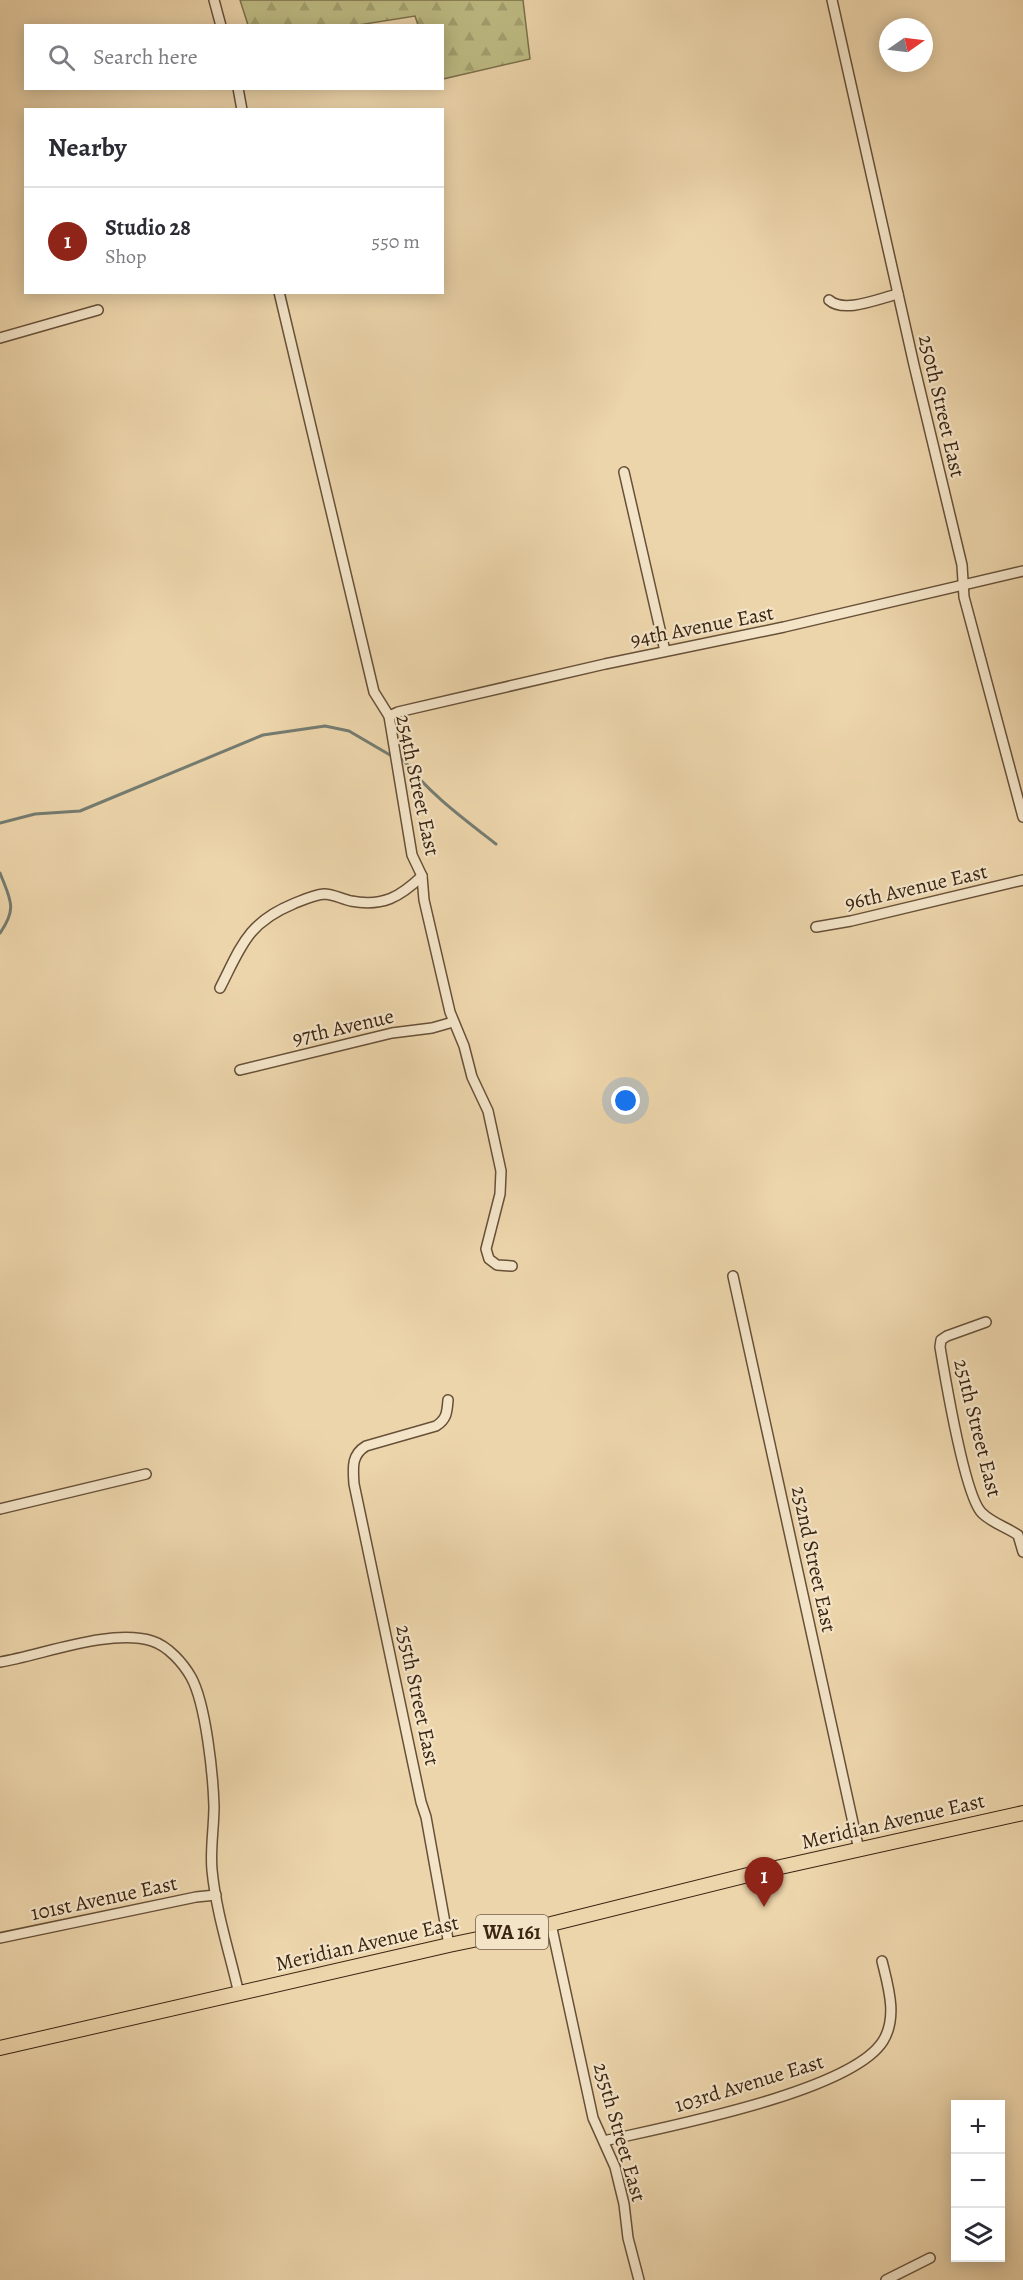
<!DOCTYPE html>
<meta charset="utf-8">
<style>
body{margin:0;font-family:Alegreya,serif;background:#f2f2f3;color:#2b2b33}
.controls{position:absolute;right:18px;bottom:18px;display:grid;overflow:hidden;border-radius:0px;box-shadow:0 3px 15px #0003}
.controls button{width:54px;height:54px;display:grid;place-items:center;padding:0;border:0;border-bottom:2px solid #e1e1e2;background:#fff;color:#2b2b33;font:30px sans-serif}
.compass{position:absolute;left:879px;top:18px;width:54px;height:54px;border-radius:50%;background:#fff;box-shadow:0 3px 15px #0003;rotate:76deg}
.you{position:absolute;left:626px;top:1101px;width:21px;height:21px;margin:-15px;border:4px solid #fff;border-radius:50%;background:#1a73e8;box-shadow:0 0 0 9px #1a73e833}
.badge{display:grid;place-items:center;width:39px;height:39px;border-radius:50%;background:#8f2418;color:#fff;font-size:20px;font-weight:700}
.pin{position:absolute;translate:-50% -50px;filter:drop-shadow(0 2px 3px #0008)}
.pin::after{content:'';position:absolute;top:32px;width:21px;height:18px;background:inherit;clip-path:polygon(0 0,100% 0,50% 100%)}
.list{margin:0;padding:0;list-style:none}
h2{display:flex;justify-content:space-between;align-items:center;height:78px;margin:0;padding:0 24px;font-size:26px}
h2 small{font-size:20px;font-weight:400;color:#7c7c81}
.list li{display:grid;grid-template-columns:39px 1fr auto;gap:18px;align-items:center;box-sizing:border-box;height:108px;padding:0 24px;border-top:2px solid #e1e1e2}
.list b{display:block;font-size:22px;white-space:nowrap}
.list p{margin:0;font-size:20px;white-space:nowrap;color:#7c7c81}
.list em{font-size:20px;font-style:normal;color:#7c7c81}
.icon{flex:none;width:33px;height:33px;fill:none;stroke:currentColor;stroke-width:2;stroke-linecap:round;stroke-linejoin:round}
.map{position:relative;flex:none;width:1023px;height:2280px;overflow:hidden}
.search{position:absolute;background:#fff;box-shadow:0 3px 15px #0003;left:24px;top:24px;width:420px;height:66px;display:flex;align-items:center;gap:15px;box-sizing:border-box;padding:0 21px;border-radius:0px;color:#7c7c81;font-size:22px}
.panel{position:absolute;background:#fff;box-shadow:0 3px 15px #0003;left:24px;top:108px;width:420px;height:186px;border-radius:0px}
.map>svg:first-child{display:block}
.forest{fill:url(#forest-firs);stroke:#7c704b;stroke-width:1.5}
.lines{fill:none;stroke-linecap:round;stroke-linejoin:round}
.stream{stroke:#747c71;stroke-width:3}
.street-casing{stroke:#675038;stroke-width:12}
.primary-casing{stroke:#3a2412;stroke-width:16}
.street{stroke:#f3e4c8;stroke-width:9}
.primary{stroke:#edd5ab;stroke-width:14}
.labels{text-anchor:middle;stroke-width:4.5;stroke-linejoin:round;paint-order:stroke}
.shield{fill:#f3e4c8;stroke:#725e49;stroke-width:1.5}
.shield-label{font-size:20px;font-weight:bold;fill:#3a2412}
.street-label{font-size:21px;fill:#3a2412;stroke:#f3e4c8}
</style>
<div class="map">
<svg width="1023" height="2280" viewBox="0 0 1023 2280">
<defs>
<pattern id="forest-firs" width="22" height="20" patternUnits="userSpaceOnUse" patternTransform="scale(1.5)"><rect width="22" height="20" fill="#bebc84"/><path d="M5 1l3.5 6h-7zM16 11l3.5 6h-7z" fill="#a4a171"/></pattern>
</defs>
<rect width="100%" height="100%" fill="#edd5ab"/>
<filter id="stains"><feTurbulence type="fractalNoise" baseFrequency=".00333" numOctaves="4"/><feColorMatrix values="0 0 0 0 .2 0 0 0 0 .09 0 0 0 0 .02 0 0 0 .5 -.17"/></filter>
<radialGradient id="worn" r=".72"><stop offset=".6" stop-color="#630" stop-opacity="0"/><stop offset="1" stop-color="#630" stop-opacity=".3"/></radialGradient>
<path class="forest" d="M240 0H523L530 59 443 79 442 26 418 25 415 16 352 26 248 25Z"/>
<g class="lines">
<g class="stream">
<path d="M403 759C427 792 464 819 496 844"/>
<path d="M0 823 35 814 80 811 263 735 325 726 349 731 390 755"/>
<path d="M0 873C10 899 18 908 0 933"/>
</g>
<g class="street-casing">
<g id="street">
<path d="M214 0 221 26"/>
<path d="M832 0 914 365 962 565 964 597 1023 817"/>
<path d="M238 88 242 110"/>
<path d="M279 292 374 692 389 716 412 855 422 876 424 900 450 1012 464 1046 472 1077 488 1111 501 1171 500 1194 486 1249 489 1259 497 1265 512 1266"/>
<path d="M829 300C844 314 880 298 898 294"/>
<path d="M0 338 98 310"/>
<path d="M624 472 665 651"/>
<path d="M389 716 398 712 605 664 784 627 1023 571"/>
<path d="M816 927 851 921 1023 880"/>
<path d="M220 988C241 947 247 923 293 904 303 900 313 895 324 894 333 894 342 899 351 901 383 907 400 897 422 876"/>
<path d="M240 1070 392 1033 432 1028 453 1022"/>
<path d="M733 1276 859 1850"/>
<path d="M986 1322 947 1336 941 1340 940 1347C945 1377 965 1497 982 1513 992 1523 1006 1527 1018 1535L1023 1552"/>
<path d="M448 1400C447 1412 447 1419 436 1426L366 1446C351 1455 353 1468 354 1484L421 1802 426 1817 449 1945"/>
<path d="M0 1509 146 1474"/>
<path d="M0 1662C42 1655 111 1628 152 1641 168 1646 183 1663 191 1677 206 1704 213 1775 214 1806 214 1828 210 1849 212 1870 216 1912 230 1954 239 1994"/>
<path d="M551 1924 593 2118 615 2167 624 2204 628 2238 639 2280"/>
<path d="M0 1938 196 1897 216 1895"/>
<path d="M604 2141C665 2127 851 2092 883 2041 898 2017 888 1986 882 1961"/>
<path d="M886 2280 930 2258"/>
</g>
</g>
<g class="primary-casing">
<path id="primary" d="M0 2048 449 1945 551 1924 776 1868 1023 1813"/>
</g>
<use href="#street" class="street"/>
<use href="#primary" class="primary"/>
</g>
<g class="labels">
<rect class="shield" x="476" y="1915" width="72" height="34" rx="4.5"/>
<g class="shield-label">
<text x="512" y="1939">WA 161</text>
</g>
<g class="street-label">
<text transform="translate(942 406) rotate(77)" y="7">250th Street East</text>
<text transform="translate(702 626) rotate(-11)" y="7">94th Avenue East</text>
<text transform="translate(418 785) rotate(78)" y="7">254th Street East</text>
<text transform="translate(916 887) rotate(-13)" y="7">96th Avenue East</text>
<text transform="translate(343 1027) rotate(-13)" y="7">97th Avenue</text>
<text transform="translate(978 1428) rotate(76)" y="7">251th Street East</text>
<text transform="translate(814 1559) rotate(78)" y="7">252nd Street East</text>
<text transform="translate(418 1695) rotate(78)" y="7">255th Street East</text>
<text transform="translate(893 1821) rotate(-13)" y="7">Meridian Avenue East</text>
<text transform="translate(104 1898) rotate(-12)" y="7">101st Avenue East</text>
<text transform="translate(367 1943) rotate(-13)" y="7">Meridian Avenue East</text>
<text transform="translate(749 2083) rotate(-17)" y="7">103rd Avenue East</text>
<text transform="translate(620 2132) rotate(74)" y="7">255th Street East</text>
</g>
</g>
<rect width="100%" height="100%" filter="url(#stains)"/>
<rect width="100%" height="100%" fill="url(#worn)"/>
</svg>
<div class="controls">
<button>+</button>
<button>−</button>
<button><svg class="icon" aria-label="layers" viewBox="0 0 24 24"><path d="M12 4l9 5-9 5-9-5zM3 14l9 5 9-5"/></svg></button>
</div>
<svg class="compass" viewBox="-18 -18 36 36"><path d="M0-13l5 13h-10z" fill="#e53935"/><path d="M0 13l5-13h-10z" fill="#7c7c81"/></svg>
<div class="you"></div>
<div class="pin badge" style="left:764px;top:1907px">1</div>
<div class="search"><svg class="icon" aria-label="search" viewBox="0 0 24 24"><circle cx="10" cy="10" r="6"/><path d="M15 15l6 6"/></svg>Search here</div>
<section class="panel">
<h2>Nearby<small></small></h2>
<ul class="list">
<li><span class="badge">1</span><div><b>Studio 28</b><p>Shop</p></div><em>550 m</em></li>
</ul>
</section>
</div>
